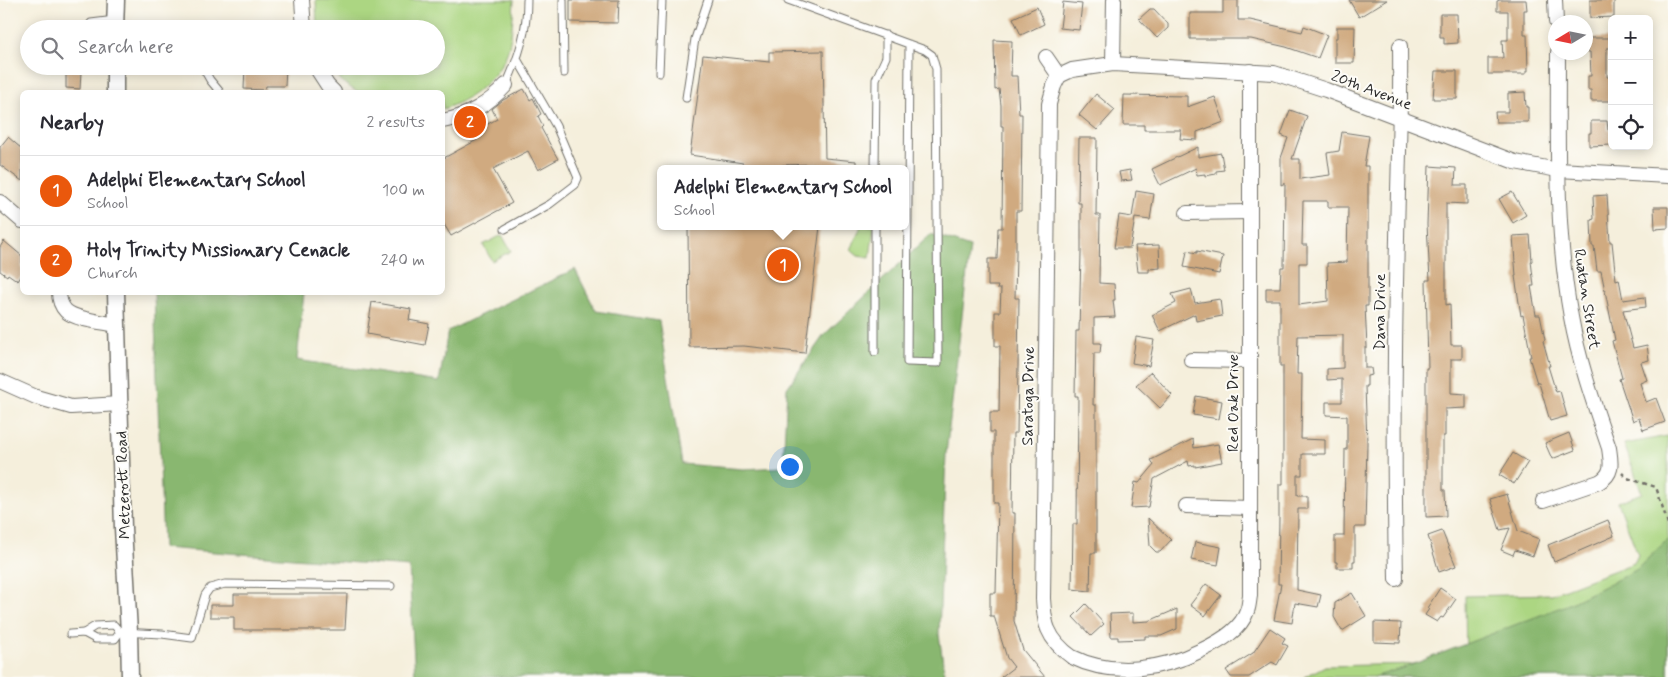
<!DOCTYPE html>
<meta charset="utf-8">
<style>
body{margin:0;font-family:Mynerve,sans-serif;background:#f2f2f3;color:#2b2b33}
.controls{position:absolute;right:15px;top:15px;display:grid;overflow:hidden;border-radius:8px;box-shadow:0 2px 12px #0003}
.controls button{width:45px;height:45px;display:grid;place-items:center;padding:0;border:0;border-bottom:1px solid #e1e1e2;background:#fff;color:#2b2b33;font:25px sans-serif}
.compass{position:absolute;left:1548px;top:15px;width:45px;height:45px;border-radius:50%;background:#fff;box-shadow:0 2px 12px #0003;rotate:260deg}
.you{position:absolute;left:789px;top:466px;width:18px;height:18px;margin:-12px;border:4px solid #fff;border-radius:50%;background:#1a73e8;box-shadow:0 0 0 8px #1a73e833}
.badge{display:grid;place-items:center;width:32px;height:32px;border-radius:50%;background:#ea580c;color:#fff;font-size:16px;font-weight:700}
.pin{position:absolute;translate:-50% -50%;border:2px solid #fff;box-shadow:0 1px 5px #0006}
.popup{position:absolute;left:657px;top:165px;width:252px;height:65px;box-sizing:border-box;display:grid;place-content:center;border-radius:8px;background:#fff;filter:drop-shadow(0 1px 4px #0005);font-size:16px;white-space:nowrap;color:#7c7c81}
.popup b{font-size:19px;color:#2b2b33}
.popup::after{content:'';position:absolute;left:50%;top:100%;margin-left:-10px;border:10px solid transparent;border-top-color:#fff}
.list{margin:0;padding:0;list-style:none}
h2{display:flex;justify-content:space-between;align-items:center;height:65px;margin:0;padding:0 20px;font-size:21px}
h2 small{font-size:16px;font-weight:400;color:#7c7c81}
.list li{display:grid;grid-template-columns:32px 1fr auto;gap:15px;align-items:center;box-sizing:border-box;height:70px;padding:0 20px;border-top:1px solid #e1e1e2}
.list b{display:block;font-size:19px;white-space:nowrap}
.list p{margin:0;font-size:16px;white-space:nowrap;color:#7c7c81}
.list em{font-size:16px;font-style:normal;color:#7c7c81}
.icon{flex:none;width:28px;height:28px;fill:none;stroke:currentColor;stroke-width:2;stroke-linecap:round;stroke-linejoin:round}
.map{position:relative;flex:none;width:1668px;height:677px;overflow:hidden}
.search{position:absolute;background:#fff;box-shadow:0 2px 12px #0003;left:20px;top:20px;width:425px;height:55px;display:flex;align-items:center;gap:12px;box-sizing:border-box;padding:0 18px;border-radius:28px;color:#7c7c81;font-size:19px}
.panel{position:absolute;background:#fff;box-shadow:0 2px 12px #0003;left:20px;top:90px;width:425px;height:205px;border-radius:8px}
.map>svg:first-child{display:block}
.green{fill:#acd682;stroke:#6c8056}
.forest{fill:#89b770;stroke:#5a714e}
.building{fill:#d0aa80;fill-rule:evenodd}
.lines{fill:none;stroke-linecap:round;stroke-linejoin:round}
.service-casing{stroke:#727069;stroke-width:9}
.minor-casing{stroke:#727069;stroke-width:16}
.tertiary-casing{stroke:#727069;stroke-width:19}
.path{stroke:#727069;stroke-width:2.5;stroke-dasharray:4 4;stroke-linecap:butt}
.service{stroke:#fff;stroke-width:7}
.minor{stroke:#fff;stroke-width:14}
.tertiary{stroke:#fff;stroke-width:16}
.labels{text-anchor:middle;stroke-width:4;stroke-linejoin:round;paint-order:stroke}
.street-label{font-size:16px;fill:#2b2b2b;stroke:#fdfcf7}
</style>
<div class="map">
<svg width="1668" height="677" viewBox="0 0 1668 677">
<rect width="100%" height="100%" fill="#fdfcf7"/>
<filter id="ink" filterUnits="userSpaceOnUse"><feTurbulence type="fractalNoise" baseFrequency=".02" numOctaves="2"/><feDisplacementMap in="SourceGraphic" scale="10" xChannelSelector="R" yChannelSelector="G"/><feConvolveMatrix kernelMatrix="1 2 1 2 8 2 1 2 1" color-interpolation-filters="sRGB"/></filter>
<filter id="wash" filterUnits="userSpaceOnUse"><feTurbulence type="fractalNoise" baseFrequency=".0096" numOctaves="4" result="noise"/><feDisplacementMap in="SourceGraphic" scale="20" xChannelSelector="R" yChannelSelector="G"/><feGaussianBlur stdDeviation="1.12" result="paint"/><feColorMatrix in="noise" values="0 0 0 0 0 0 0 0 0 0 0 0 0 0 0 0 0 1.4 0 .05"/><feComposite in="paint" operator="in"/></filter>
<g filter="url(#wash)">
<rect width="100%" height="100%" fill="#f5efdc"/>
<g class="green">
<path d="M316 0H514C513 16 512 44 505 58 493 83 468 101 443 109L442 92H357L341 81 331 66H436V29H317Z"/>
<path d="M861 226H874L870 258 858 256 851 250Z"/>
<path d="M502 235 511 251 492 261 483 245Z"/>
<path d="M1668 436V677H1304L1325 666 1466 663 1465 596 1552 594 1634 563 1638 555 1618 502 1642 493 1624 444Z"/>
</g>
<g class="forest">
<path d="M931 234 970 247 946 454 939 634 945 677H415L409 567 163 548 154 293H304L297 360 439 382 448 331 575 269 596 311 659 321 682 464 743 469 783 467 787 388 824 335Z"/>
<path d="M1668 539V677H1374L1406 667 1569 604 1636 570Z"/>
</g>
<g id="blocks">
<g class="building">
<path d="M570 0H619L618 23 570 22Z"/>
<path d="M1223 0H1238V20H1250L1302 32 1304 26 1327 35 1318 58 1286 47 1251 39H1190V13H1223Z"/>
<path d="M1349 0H1387L1359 17Z"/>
<path d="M1500 0H1526L1527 10H1524V35H1527L1528 71H1526V74H1488V58H1503L1502 40H1508V11H1497V1Z"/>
<path d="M1590 0H1614V17L1590 18Z"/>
<path d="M1063 2 1082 4 1079 30 1060 28Z"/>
<path d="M1037 7 1044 24 1021 35 1013 18Z"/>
<path d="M1150 9H1154L1168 24V28L1157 38 1139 19Z"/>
<path d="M1440 14H1457L1458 43 1444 44V37H1440Z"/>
<path d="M1337 27H1355L1354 63H1335V38H1337Z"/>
<path d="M1588 38H1612V48H1607V77H1612V101H1591V90H1588V76H1591L1590 52H1588Z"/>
<path d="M994 40 1012 41 1011 76H1017L1019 114H1022L1021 211H1016V254L1015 298H1019L1017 433H1013L1012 513H1015L1014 621 1023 650 1045 677H1001L1014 667 1007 658 994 616H990V593H996L998 503H994V432H990V412H999L1000 346H995V312H1000L1001 289H997L998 286H988V259H997L998 228H1002L1003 126H1001V105L999 89 995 90Z"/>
<path d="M823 51 825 158 856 161V169H817L818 164 782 165 781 169H742L743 163 690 155 703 55 769 62V52Z"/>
<path d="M245 66 286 67 285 86H266L265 90 244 89Z"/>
<path d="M66 70 81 71 80 89 66 88Z"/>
<path d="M1435 71H1457V99H1433Z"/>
<path d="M524 89 530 100 533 98 541 114 538 116 543 126 541 128 558 159 538 170 528 151 493 169 512 203 451 236 442 221V159L477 140 473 132 497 119 492 109 503 100Z"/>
<path d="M1525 92 1526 107H1528V122H1496L1495 112H1508V93Z"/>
<path d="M1096 94 1115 110 1097 130 1079 115Z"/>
<path d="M1124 95 1187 96V107L1215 97 1224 122 1197 132V140L1180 139 1181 130H1144V125H1123Z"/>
<path d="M1290 110 1307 116 1292 159H1300V179L1330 175 1327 153 1339 151 1342 132 1369 136 1364 166H1368V306H1365L1367 347H1365V368H1371L1372 375 1367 376V386H1365L1367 443 1365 527H1355V561H1353V568H1337V562H1335V536H1344L1345 449H1347V416L1326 415V402H1342V379L1327 380V369L1343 368V335L1298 336 1297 374H1302L1301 439 1325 440V454H1302V475H1297V496H1307V509H1298L1297 590 1321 595 1318 607 1295 603 1292 623 1274 620 1281 584H1278L1279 517V484H1283V366H1280V300H1266V288H1280L1281 267H1284L1285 183 1281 185V158L1288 138 1281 135ZM1303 201H1328V207H1348L1347 262 1327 263 1328 301 1299 305V263H1307V245H1302Z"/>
<path d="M1591 121H1607L1608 130H1612V145L1589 146V133H1591Z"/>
<path d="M8 137 22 149V181L0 165V147Z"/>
<path d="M1079 138H1097L1096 215H1100L1099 283 1114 284 1115 300H1113L1115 317 1094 318V343H1101L1100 353H1094L1093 405H1096V553H1091L1090 591 1072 589 1073 524H1077L1078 396H1075L1076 331H1079L1081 253V203H1078Z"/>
<path d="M1198 147V157L1221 153 1224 170 1216 171V174L1205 176V174L1197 175 1196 168 1160 185 1152 169Z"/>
<path d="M1429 166 1456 168 1455 185H1467V204L1446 203V305L1450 304 1451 345H1462V359H1451V393L1466 394V408L1445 409V436H1443V490H1445L1446 516 1426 517V368H1428L1426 280H1430L1427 224Z"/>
<path d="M1130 170 1132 180 1121 181 1119 172Z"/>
<path d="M1136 191 1154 194 1150 220 1135 218 1130 248H1114L1119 215 1132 217Z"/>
<path d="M1512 192 1526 215 1513 223 1499 199Z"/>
<path d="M1607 195 1610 242H1612L1616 280 1619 279 1623 300 1645 297 1646 307 1623 310 1633 348 1647 345 1649 360 1641 362 1647 380 1640 383 1646 402 1656 398 1665 422 1643 430 1639 418 1633 421 1619 379 1622 378 1612 341 1615 340 1601 271H1597L1594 246H1592L1591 220 1594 219 1593 196Z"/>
<path d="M1654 207H1668V228L1655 229Z"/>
<path d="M688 226H820L805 353 744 346 689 347Z"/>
<path d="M1530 235 1532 261H1531L1534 286H1531L1536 315H1540L1545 340 1543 341 1550 366H1548L1556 392 1560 391 1567 416 1550 421 1539 383H1537L1529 357H1531L1523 315 1521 316 1515 276H1516L1513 236Z"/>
<path d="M4 241 22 256V275L18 281 8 274 7 276 0 271V247Z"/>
<path d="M1159 245 1160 268 1149 269V272H1138L1135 246Z"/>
<path d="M1187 251 1197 253V251L1223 256 1219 274 1184 267Z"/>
<path d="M1191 289 1195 303 1220 299 1222 316 1196 321 1195 314 1160 331 1152 315 1176 303 1172 294Z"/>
<path d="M372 302 411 309 409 320 429 324 425 345 367 334Z"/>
<path d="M1136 337 1154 340 1149 366 1132 363Z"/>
<path d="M1151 372 1172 395 1160 408 1136 385Z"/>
<path d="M1196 396 1222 401 1219 419 1193 415Z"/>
<path d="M1569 433 1575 450 1552 459 1545 443Z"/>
<path d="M1193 439 1194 448 1218 444 1222 462 1195 467V465L1189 466 1188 461 1154 479 1149 507 1131 508 1135 482 1139 483 1154 465 1151 460Z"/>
<path d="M1513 453 1528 462 1514 484 1499 475Z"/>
<path d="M1507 494 1518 531 1539 539 1533 556 1515 550 1513 555 1501 550 1510 528 1500 530 1490 499Z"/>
<path d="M1148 518 1171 540 1160 552H1156L1150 546Z"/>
<path d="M1608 520 1614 536 1554 562 1548 545Z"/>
<path d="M1442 531 1456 566 1439 572 1428 536Z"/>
<path d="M1195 542 1221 547 1218 565 1191 560Z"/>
<path d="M1206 584 1221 595 1205 616 1190 605Z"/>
<path d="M1440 588 1456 599 1443 618 1441 617 1437 622 1425 615 1429 609 1427 608Z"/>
<path d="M1352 593 1366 616 1342 631 1334 617 1335 603Z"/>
<path d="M234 594H347L345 630H234V617H210V605H234Z"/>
<path d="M1086 604 1104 624 1091 636 1073 617Z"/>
<path d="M1177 609V629L1161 636H1145V639L1118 640V637H1111L1110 614 1133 613V622L1149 621Z"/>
<path d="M1374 622 1401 623 1400 643 1374 642Z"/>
<path d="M1270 628 1285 638 1282 643 1288 646 1277 665 1272 662 1249 677H1231L1226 670 1253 653Z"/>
</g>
</g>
</g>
<g filter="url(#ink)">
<use href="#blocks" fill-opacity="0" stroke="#727069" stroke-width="1"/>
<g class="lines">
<g class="service-casing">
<g id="service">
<path d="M563 0 564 73"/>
<path d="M788 0 925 50 932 55 936 69 938 363 907 362 909 44"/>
<path d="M87 29 91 23 115 20"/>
<path d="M202 66 210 80 220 92"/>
<path d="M659 73 662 0"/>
<path d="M506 85C519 57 527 31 527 0"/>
<path d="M686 98 695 39 708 0"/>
<path d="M875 169 876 79 886 57V35"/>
<path d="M505 229 550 204 575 185 578 178 556 126 517 59"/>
<path d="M875 352V226"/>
<path d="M120 632 162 634 192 638 205 595 210 588 225 584 391 586"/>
<path d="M84 633 95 626 114 625 120 632"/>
<path d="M70 634 84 633 95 639H115L120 632"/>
</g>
</g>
<g class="minor-casing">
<g id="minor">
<path d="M302 0 304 29"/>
<path d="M1555 0 1556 22"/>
<path d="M1046 57 1059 76 1054 86 1049 104 1043 599C1044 609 1044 620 1048 629 1053 641 1062 650 1072 657 1112 677 1162 670 1202 650 1219 642 1241 630 1247 611 1249 607 1249 601 1250 596V71"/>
<path d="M1113 64 1114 0"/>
<path d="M315 66 328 86 334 92"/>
<path d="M1059 76 1072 70 1113 64 1274 73 1326 90 1515 162 1558 170 1668 176"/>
<path d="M442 121C467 117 490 103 506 85"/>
<path d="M0 202 22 221"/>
<path d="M1187 213 1250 212"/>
<path d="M59 292C59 299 61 306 66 311 76 320 103 322 117 325"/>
<path d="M1191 360 1250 361"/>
<path d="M0 381 36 397 71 407 119 404"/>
<path d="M1543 501 1599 482C1614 474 1611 462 1609 448 1594 404 1579 362 1571 317 1555 230 1558 141 1558 52"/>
<path d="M1186 506 1250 508"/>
<path d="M1396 579C1394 465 1394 352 1397 239 1398 174 1401 110 1400 46"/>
</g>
</g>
<g class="tertiary-casing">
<g id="tertiary">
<path d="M115 29 116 0"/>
<path d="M115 66V92"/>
<path d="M116 292 123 528 129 632 130 677"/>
</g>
</g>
<path class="path" d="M1622 473 1627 478 1656 487 1668 524"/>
<use href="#service" class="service"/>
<use href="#minor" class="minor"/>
<use href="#tertiary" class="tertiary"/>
</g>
</g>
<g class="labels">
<g class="street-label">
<text transform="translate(1372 89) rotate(21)" y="6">20th Avenue</text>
<text transform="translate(1588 299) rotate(81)" y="6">Ruatan Street</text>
<text transform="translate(1379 312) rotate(-90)" y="6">Dana Drive</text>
<text transform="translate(1027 396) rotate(-89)" y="6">Saratoga Drive</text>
<text transform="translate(1232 403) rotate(-90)" y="6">Red Oak Drive</text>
<text transform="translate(122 485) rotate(-92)" y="6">Metzerott Road</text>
</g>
</g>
</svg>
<div class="controls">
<button>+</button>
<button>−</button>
<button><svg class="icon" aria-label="locate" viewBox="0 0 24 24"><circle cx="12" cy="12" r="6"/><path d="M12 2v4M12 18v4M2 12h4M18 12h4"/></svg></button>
</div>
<svg class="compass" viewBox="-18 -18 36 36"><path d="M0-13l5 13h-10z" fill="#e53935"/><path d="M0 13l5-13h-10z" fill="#7c7c81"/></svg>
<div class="you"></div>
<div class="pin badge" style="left:783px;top:265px">1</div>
<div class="popup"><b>Adelphi Elementary School</b>School</div>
<div class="pin badge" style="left:470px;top:122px">2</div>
<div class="search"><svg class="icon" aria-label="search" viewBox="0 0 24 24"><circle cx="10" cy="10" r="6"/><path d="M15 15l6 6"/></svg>Search here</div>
<section class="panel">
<h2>Nearby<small>2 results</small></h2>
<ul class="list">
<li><span class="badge">1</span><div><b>Adelphi Elementary School</b><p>School</p></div><em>100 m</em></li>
<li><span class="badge">2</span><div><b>Holy Trinity Missionary Cenacle</b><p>Church</p></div><em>240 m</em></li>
</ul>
</section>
</div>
